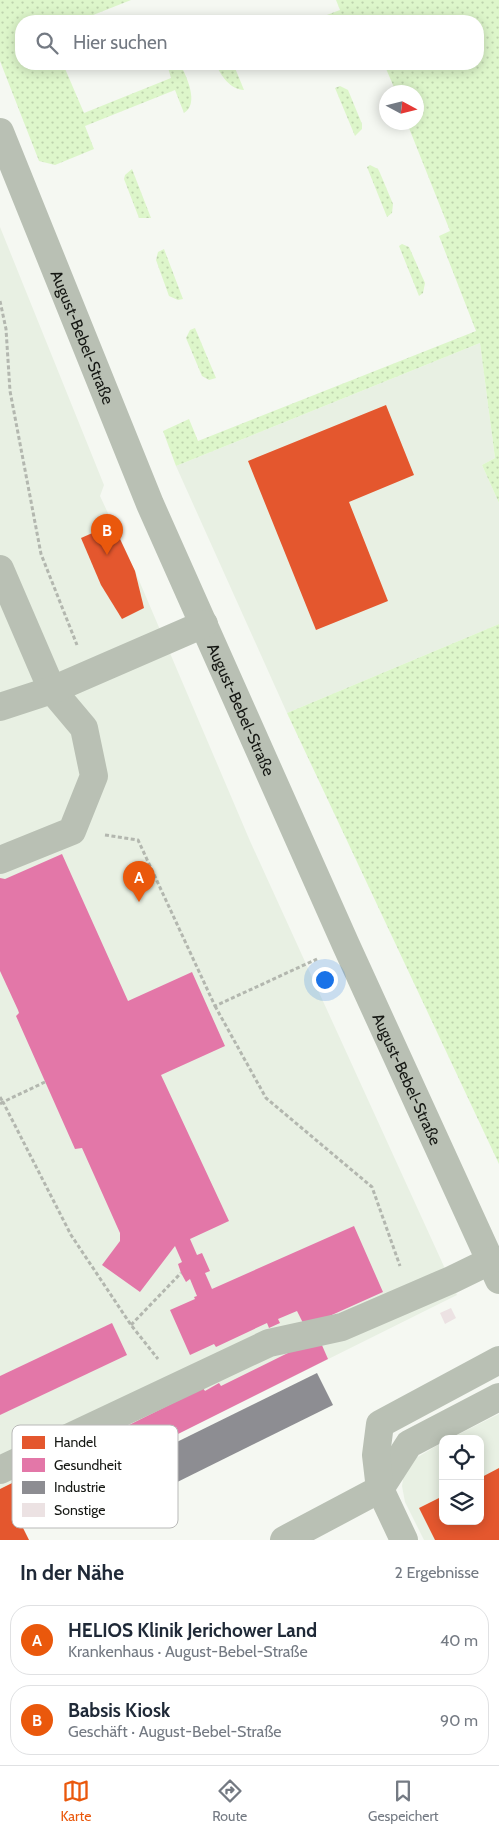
<!DOCTYPE html>
<html lang="de">
<meta charset="utf-8">
<style>
body{margin:0;font-family:Cabin,sans-serif;background:#f6f6f7;color:#1f2937}
.controls{position:absolute;right:15px;bottom:15px;display:grid;overflow:hidden;border-radius:10px;box-shadow:0 2px 12px #0003}
.controls button{width:45px;height:45px;display:grid;place-items:center;padding:0;border:0;border-bottom:1px solid #e0e1e3;background:#fff;color:#1f2937;font:25px sans-serif}
.compass{position:absolute;left:379px;top:85px;width:45px;height:45px;border-radius:50%;background:#fff;box-shadow:0 2px 12px #0003;rotate:97deg}
.you{position:absolute;left:324px;top:979px;width:18px;height:18px;margin:-12px;border:4px solid #fff;border-radius:50%;background:#1a73e8;box-shadow:0 0 0 8px #1a73e833}
.badge{display:grid;place-items:center;width:32px;height:32px;border-radius:50%;background:#ea580c;color:#fff;font-size:16px;font-weight:700}
.pin{position:absolute;translate:-50% -41px;filter:drop-shadow(0 1px 2px #0008)}
.pin::after{content:'';position:absolute;top:26px;width:18px;height:15px;background:inherit;clip-path:polygon(0 0,100% 0,50% 100%)}
.list{margin:0;padding:0;list-style:none}
h2{display:flex;justify-content:space-between;align-items:center;height:65px;margin:0;padding:0 20px;font-size:21px}
h2 small{font-size:16px;font-weight:400;color:#747a83}
.list li{display:grid;grid-template-columns:32px 1fr auto;gap:15px;align-items:center;box-sizing:border-box;height:70px;margin:0 10px 10px;padding:0 10px;border:1px solid #e0e1e3;border-radius:20px}
.list b{display:block;font-size:19px;white-space:nowrap}
.list p{margin:0;font-size:16px;white-space:nowrap;color:#747a83}
.list em{font-size:16px;font-style:normal;color:#747a83}
.icon{flex:none;width:28px;height:28px;fill:none;stroke:currentColor;stroke-width:2;stroke-linecap:round;stroke-linejoin:round}
.map{position:relative;flex:none;width:499px;height:1540px;overflow:hidden}
.search{position:absolute;background:#fff;box-shadow:0 2px 12px #0003;left:15px;right:15px;top:15px;height:55px;display:flex;align-items:center;gap:12px;box-sizing:border-box;padding:0 18px;border-radius:20px;color:#747a83;font-size:19px}
.sheet{height:225px;background:#fff}
nav{display:flex;justify-content:space-around;align-items:center;box-sizing:border-box;height:70px;border-top:1px solid #e0e1e3;background:#fff;font-size:14px;color:#747a83}
nav a{display:grid;justify-items:center;gap:2px}
nav .on{color:#ea580c}
.map>svg:first-child{display:block}
.built{fill:#e8f0e3}
.grass{fill:url(#grass-dots)}
.shops{fill:#e4572e}
.health{fill:#e377a8}
.industry{fill:#8d8d92}
.building{fill:#ece2e3}
.lines{fill:none;stroke-linecap:round;stroke-linejoin:round}
.path{stroke:#b3b7af;stroke-width:3;stroke-dasharray:4 2.5;stroke-linecap:butt}
.minor{stroke:#b9c0b4;stroke-width:28}
.labels{text-anchor:middle;stroke-width:5;stroke-linejoin:round;paint-order:stroke}
.street-label{font-size:16px;fill:#151713;stroke:#fff}
.key{fill:#fff;stroke:#b9b9b8;stroke-width:1}
.key-label{font-size:14px;fill:#151713}
</style>
<div class="map">
<svg width="499" height="1540" viewBox="0 0 499 1540">
<defs>
<pattern id="grass-dots" width="8" height="8" patternUnits="userSpaceOnUse" patternTransform="scale(1.25)"><rect width="8" height="8" fill="#ddf6ca"/><path d="M2 2h.1M6 6h.1" fill="none" stroke="#bdd2ad" stroke-width="1.8" stroke-linecap="round"/></pattern>
</defs>
<rect width="100%" height="100%" fill="#f5f8f2"/>
<g class="built">
<path d="M0 227 104 485 100 496 135 571 250 841 457 1295 17 1514 29 1540H0Z"/>
<path d="M480 343 495 458 482 465 499 503V624L287 713 176 466Z"/>
<path d="M499 1414V1540H424L405 1502 402 1486 404 1473 411 1461 443 1442V1521H480V1439H449Z"/>
</g>
<g class="grass">
<path d="M0 0H131L78 21H21V64H63L84 113 171 78 167 64H180C186 75 200 104 184 113L175 90 85 126 94 149 55 165 39 161 0 61Z"/>
<path d="M336 0H499V503L482 465 495 458 480 343 176 466 163 431 189 419 198 441 476 331 439 236 450 231 407 123 416 122V92H396L384 64H478V21H311L340 10Z"/>
<path d="M216 64H245L235 68 244 90C231 90 220 75 216 64Z"/>
<path d="M340 86 348 90 362 124V129L355 136 335 88Z"/>
<path d="M370 165 378 169 380 173 393 204 392 213 387 217 367 167Z"/>
<path d="M132 169 151 218H139L124 179 125 175Z"/>
<path d="M402 244 409 247 425 283 423 293 419 296 399 246Z"/>
<path d="M164 249 183 299 178 300 169 296 156 260 158 252Z"/>
<path d="M195 328 216 378 209 380 202 376 186 338 190 330Z"/>
<path d="M499 624V1164L287 713Z"/>
</g>
<g class="shops">
<path d="M386 405 414 475 349 502 388 601 316 630 248 461Z"/>
<path d="M113 524 135 571 144 608 122 619 101 585 81 538Z"/>
<path d="M95 1442 108 1469 16 1514 29 1540H0V1489Z"/>
<path d="M499 1468V1540H435L419 1508 443 1496V1521H480V1478Z"/>
</g>
<g class="health">
<path d="M62 854 128 1001 192 972 225 1046 161 1075 229 1221 190 1239 197 1255 202 1253 210 1271 205 1273 212 1289 354 1226 383 1292 305 1327 297 1311 278 1319 280 1323 269 1328 267 1323 216 1347 214 1344 190 1355 170 1310 195 1299 194 1297 197 1296 190 1279 186 1282 181 1273 178 1264 182 1262 175 1246 140 1292 102 1265 120 1241V1233L82 1148 75 1149 16 1016 19 1013 18 1010 0 971V878L5 879Z"/>
<path d="M112 1323 127 1355 0 1415V1376Z"/>
<path d="M321 1343 328 1359 108 1469 95 1442 203 1388 205 1391 219 1383 221 1386 298 1348Z"/>
</g>
<path class="industry" d="M317 1373 333 1405 139 1501 122 1469Z"/>
<path class="building" d="M451 1308 456 1318 445 1324 440 1313Z"/>
<g class="lines">
<g class="path">
<path d="M0 301 6 329 10 391 41 554 77 645"/>
<path d="M105 835 138 840 215 1006 317 959"/>
<path d="M215 1006 266 1098 372 1187 400 1266"/>
<path d="M45 1082 3 1102 71 1235 131 1325 158 1359"/>
<path d="M0 1097 3 1102 0 1104"/>
<path d="M131 1325 181 1273"/>
</g>
<g class="minor">
<path id="s1" d="M0 132 150 504 346 945 499 1280"/>
<path d="M0 569 52 690 84 728 94 776 72 831 0 860"/>
<path d="M0 707 52 690 204 624"/>
<path d="M0 1470 269 1343 342 1327 451 1280 490 1261"/>
<path d="M284 1540 380 1489 409 1444 499 1397"/>
<path d="M404 1540 380 1489 376 1455 380 1424 499 1360"/>
</g>
</g>
<g class="labels">
<g class="street-label">
<text dy="6" stroke="none"><textPath href="#s1" startOffset="221">August-Bebel-Straße</textPath></text>
<text dy="6" stroke="none"><textPath href="#s1" startOffset="626">August-Bebel-Straße</textPath></text>
<text dy="6" stroke="none"><textPath href="#s1" startOffset="1031">August-Bebel-Straße</textPath></text>
</g>
</g>
<rect x="12" y="1425" width="166" height="103" rx="8" class="key"/>
<rect x="22" y="1436" width="23" height="13" fill="#e4572e"/>
<rect x="22" y="1458" width="23" height="14" fill="#e377a8"/>
<rect x="22" y="1481" width="23" height="13" fill="#8d8d92"/>
<rect x="22" y="1503" width="23" height="14" fill="#ece2e3"/>
<g class="key-label">
<text x="54" y="1447">Handel</text>
<text x="54" y="1470">Gesundheit</text>
<text x="54" y="1492">Industrie</text>
<text x="54" y="1515">Sonstige</text>
</g>
</svg>
<div class="controls">
<button><svg class="icon" aria-label="locate" viewBox="0 0 24 24"><circle cx="12" cy="12" r="6"/><path d="M12 2v4M12 18v4M2 12h4M18 12h4"/></svg></button>
<button><svg class="icon" aria-label="layers" viewBox="0 0 24 24"><path d="M12 4l9 5-9 5-9-5zM3 14l9 5 9-5"/></svg></button>
</div>
<svg class="compass" viewBox="-18 -18 36 36"><path d="M0-13l5 13h-10z" fill="#e53935"/><path d="M0 13l5-13h-10z" fill="#747a83"/></svg>
<div class="you"></div>
<div class="pin badge" style="left:139px;top:902px">A</div>
<div class="pin badge" style="left:107px;top:555px">B</div>
<div class="search"><svg class="icon" aria-label="search" viewBox="0 0 24 24"><circle cx="10" cy="10" r="6"/><path d="M15 15l6 6"/></svg>Hier suchen</div>
</div>
<section class="sheet">
<h2>In der Nähe<small>2 Ergebnisse</small></h2>
<ul class="list">
<li><span class="badge">A</span><div><b>HELIOS Klinik Jerichower Land</b><p>Krankenhaus · August-Bebel-Straße</p></div><em>40 m</em></li>
<li><span class="badge">B</span><div><b>Babsis Kiosk</b><p>Geschäft · August-Bebel-Straße</p></div><em>90 m</em></li>
</ul>
</section>
<nav>
<a class="on"><svg class="icon" aria-label="map" viewBox="0 0 24 24"><path d="M3 6l6-2 6 2 6-2v14l-6 2-6-2-6 2zM9 4v14M15 6v14"/></svg>Karte</a>
<a><svg class="icon" aria-label="directions" viewBox="0 0 24 24"><path d="M12 3l9 9-9 9-9-9zM9 14v-3h6M13 9l2 2-2 2"/></svg>Route</a>
<a><svg class="icon" aria-label="saved" viewBox="0 0 24 24"><path d="M7 4h10v16l-5-4-5 4z"/></svg>Gespeichert</a>
</nav>
